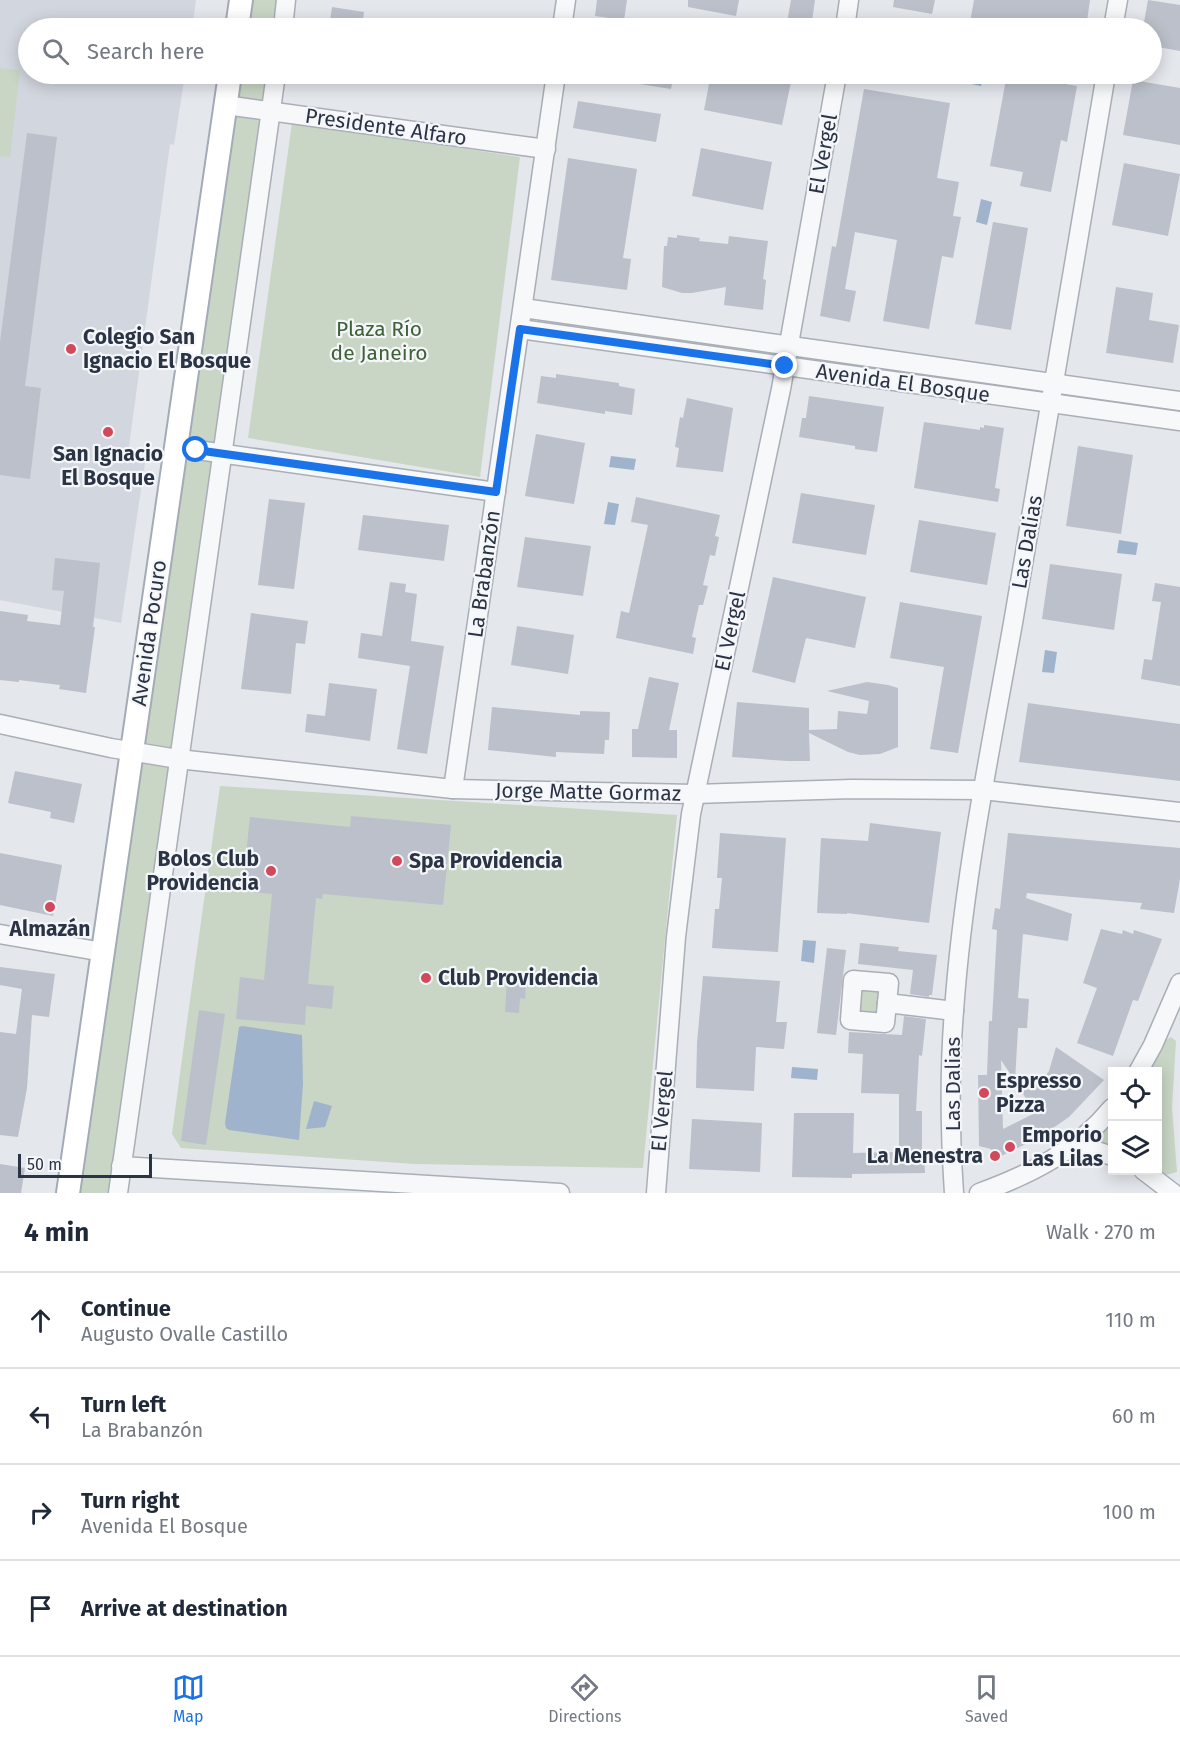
<!DOCTYPE html>
<meta charset="utf-8">
<style>
body{margin:0;font-family:"Fira Sans",sans-serif;background:#f2f2f3;color:#1f2937}
.controls{position:absolute;right:18px;bottom:18px;display:grid;overflow:hidden;border-radius:0px;box-shadow:0 3px 15px #0003}
.controls button{width:54px;height:54px;display:grid;place-items:center;padding:0;border:0;border-bottom:2px solid #e0e1e3;background:#fff;color:#1f2937;font:30px sans-serif}
.scale{position:absolute;left:18px;bottom:15px;width:134px;box-sizing:border-box;padding-left:6px;border:3px solid #2b3445;border-top:0;font-size:16px;line-height:21px;white-space:nowrap;color:#2b3445;-webkit-text-stroke:4px #f4f6f9;paint-order:stroke}
.stop{position:absolute;width:18px;height:18px;margin:-14px;border:4px solid #1a73e8;border-radius:50%;background:#fff}
.stop.end{background:#1a73e8;border-color:#fff;box-shadow:0 2px 6px #0008}
.list{margin:0;padding:0;list-style:none}
h2{display:flex;justify-content:space-between;align-items:center;height:78px;margin:0;padding:0 24px;font-size:26px}
h2 small{font-size:20px;font-weight:400;color:#747a83}
.list li{display:grid;grid-template-columns:39px 1fr auto;gap:18px;align-items:center;box-sizing:border-box;height:96px;padding:0 24px;border-top:2px solid #e0e1e3}
.list b{display:block;font-size:22px;white-space:nowrap}
.list p{margin:0;font-size:20px;white-space:nowrap;color:#747a83}
.list em{font-size:20px;font-style:normal;color:#747a83}
.icon{flex:none;width:33px;height:33px;fill:none;stroke:currentColor;stroke-width:2;stroke-linecap:round;stroke-linejoin:round}
.map{position:relative;flex:none;width:1180px;height:1193px;overflow:hidden}
.search{position:absolute;background:#fff;box-shadow:0 3px 15px #0003;left:18px;right:18px;top:18px;height:66px;display:flex;align-items:center;gap:15px;box-sizing:border-box;padding:0 21px;border-radius:33px;color:#747a83;font-size:22px}
.sheet{height:462px;background:#fff}
nav{display:flex;justify-content:space-around;align-items:center;box-sizing:border-box;height:84px;border-top:2px solid #e0e1e3;background:#fff;font-size:16px;color:#747a83}
nav a{display:grid;justify-items:center;gap:3px}
nav .on{color:#1a73e8}
.map>svg:first-child{display:block}
.built{fill:#d2d6de}
.green{fill:#c9d6c5}
.water{fill:#9fb4cc}
.building{fill:#bbc0ca}
.lines{fill:none;stroke-linecap:round;stroke-linejoin:round}
.minor-casing{stroke:#a9aeb7;stroke-width:21}
.major-casing{stroke:#a3abb8;stroke-width:26}
.minor{stroke:#f7f8fa;stroke-width:18}
.major{stroke:#fff;stroke-width:22}
.route{stroke:#1a73e8;stroke-width:8}
.poi-dot{fill:#d1495b;stroke:#f4f6f9;stroke-width:2}
.labels{text-anchor:middle;stroke-width:4.5;stroke-linejoin:round;paint-order:stroke}
.street-label{font-size:21px;fill:#2b3445;stroke:#f4f6f9}
.park-label{font-size:21px;fill:#3f6138;stroke:#f4f6f9}
.poi-label{font-size:21px;font-weight:bold;fill:#2b3445;stroke:#f4f6f9;text-anchor:start}
</style>
<div class="map">
<svg width="1180" height="1193" viewBox="0 0 1180 1193">
<rect width="100%" height="100%" fill="#e4e7ec"/>
<path class="built" d="M0 0H196L192 28H28V74H185L174 145 170 144 129 446 145 463 121 623 0 600Z"/>
<g class="green">
<path d="M245 0H282L278 28H241Z"/>
<path d="M0 68 20 70 10 157 0 156Z"/>
<path d="M235 74H272L110 1193H79Z"/>
<path d="M292 123 520 157 480 477 248 438Z"/>
<path d="M549 317C759 347 969 382 1180 410V418L549 324Z"/>
<path d="M220 786 677 815 643 1168 415 1164 181 1148 172 1134C187 1018 204 902 220 786Z"/>
<path d="M860 986 882 988 879 1016 857 1014Z"/>
<path d="M1171 1037 1176 1041 1172 1107 1177 1172 1165 1175 1158 1169V1072H1149L1166 1040Z"/>
<path d="M1112 1122V1145L1101 1142 1098 1135Z"/>
</g>
<g class="water">
<path d="M953 74H984L981 86 952 80Z"/>
<path d="M981 199 992 202 987 225 976 222Z"/>
<path d="M611 456 636 459 634 470 609 467Z"/>
<path d="M608 502 619 504 615 525 604 524Z"/>
<path d="M1119 540 1138 543 1136 555 1117 553Z"/>
<path d="M1045 650 1057 652 1054 673 1042 672Z"/>
<path d="M803 940 816 941 814 963 801 961Z"/>
<path d="M242 1026 302 1035 303 1084 299 1140 229 1130 226 1128 225 1123 239 1027Z"/>
<path d="M792 1067 818 1069 817 1080 791 1078Z"/>
<path d="M314 1101 332 1106 325 1127 306 1129Z"/>
</g>
<g class="building">
<path d="M597 0H627L624 20 595 16Z"/>
<path d="M688 0H739L736 16 688 7Z"/>
<path d="M791 0H815L811 28H786Z"/>
<path d="M894 0H935L932 14 893 7Z"/>
<path d="M974 0H1090L1086 28H969Z"/>
<path d="M1148 0 1180 5V51L1152 46V28H1143Z"/>
<path d="M332 7 364 12 362 28H329Z"/>
<path d="M627 74H674L671 89 627 82Z"/>
<path d="M711 74H776L792 77 782 125 704 110Z"/>
<path d="M1007 74 1077 86 1067 142 1061 140 1051 192 1020 186 1023 172 990 166Z"/>
<path d="M1133 80 1180 88V145L1123 135Z"/>
<path d="M864 89 950 103 937 178 959 182 953 216 961 217 953 258 942 256 929 329 883 321 897 240 855 232 845 289 856 291 850 322 820 316 832 246 836 247Z"/>
<path d="M578 101 661 114 656 142 573 128Z"/>
<path d="M27 133 57 137 25 386 41 388 30 479 0 475V342Z"/>
<path d="M701 148 772 162 763 210 692 196Z"/>
<path d="M568 158 637 169 623 258 631 259 627 290 551 280Z"/>
<path d="M1124 163 1180 174 1168 236 1112 225Z"/>
<path d="M993 222 1028 228 1011 330 975 324Z"/>
<path d="M677 235 700 238 699 241 728 244 729 236 768 241 763 279 766 280 763 310 724 305 726 287 692 293H682L662 287 664 246H667L668 237 677 238Z"/>
<path d="M1116 287 1153 293 1149 320 1179 325 1173 363 1106 353Z"/>
<path d="M556 374 619 383V386L635 389 632 415 605 411V414L537 403 541 376 556 378Z"/>
<path d="M809 396 884 407 877 452 855 449V446L799 437 802 418H806Z"/>
<path d="M687 398 733 408 723 472 676 467 679 448 675 447 680 417 683 418Z"/>
<path d="M924 422 980 430V427L984 428V425L1004 428 995 488 1000 489 998 502 914 488Z"/>
<path d="M536 434 585 443 574 504 525 496Z"/>
<path d="M1078 446 1133 455 1121 534 1066 526Z"/>
<path d="M801 493 875 505 866 555 792 543Z"/>
<path d="M636 497 720 515 715 536 719 537 715 556 710 555 703 585 708 586 703 605H699L692 637 696 638 693 654 616 638 621 611 629 613 648 525 631 522Z"/>
<path d="M269 499 305 503 294 589 258 585Z"/>
<path d="M363 515 449 525 444 561 358 550Z"/>
<path d="M919 520 996 533 987 585 910 572Z"/>
<path d="M525 537 591 546 583 596 517 587Z"/>
<path d="M55 558 100 563 93 627H95L86 693 59 689 60 685 19 680V682L0 680V611L28 615 27 621 60 625 64 591 52 590Z"/>
<path d="M1050 564 1122 574 1114 630 1042 619Z"/>
<path d="M773 577 866 597 855 648 806 638 795 683 752 672Z"/>
<path d="M390 582 406 584 405 592 417 594 411 641 444 646 427 754 397 749 410 666 358 658 361 633 382 636Z"/>
<path d="M1155 583 1180 587V686L1141 679 1144 659 1152 660 1161 602 1152 601Z"/>
<path d="M900 602 982 616 958 753 930 749 944 667 890 658Z"/>
<path d="M251 613 308 621 305 644 296 643 291 694 241 689Z"/>
<path d="M517 626 574 635 568 674 511 665Z"/>
<path d="M649 677 679 683 669 730H677V758L632 757V729H638Z"/>
<path d="M867 682 888 685 898 688V747L880 754 860 755 848 752 809 733 810 761H787L732 757 737 702 809 708V730L837 729 838 711 867 714 869 701 827 691Z"/>
<path d="M329 683 377 689 370 741 305 732 307 714 325 716Z"/>
<path d="M1028 703 1180 724V781L1019 762Z"/>
<path d="M492 707 580 715V711L610 712 609 740H605L604 754 556 752V757L488 750Z"/>
<path d="M15 771 82 784 74 823 50 818 51 812 8 803Z"/>
<path d="M351 816 451 825 443 905 323 894 322 899 316 898 308 984 334 986 332 1009 306 1006 305 1025 236 1019 240 977 264 980 272 894 242 891 250 817 350 827Z"/>
<path d="M870 823 941 832 929 923 847 913V914L817 913 821 838 868 841Z"/>
<path d="M720 833 786 838 778 952 712 948 715 909H719L722 878H717Z"/>
<path d="M1008 833 1180 848V879L1174 913 1140 909 1142 903 1027 893 1026 898 1072 914 1068 941 1023 934 1018 998 1029 999 1027 1028H1018L1015 1081 1001 1060 1003 1129 1035 1113 1020 1089 1042 1080 1049 1071 1056 1047 1104 1080 1069 1117 1040 1137 993 1160 991 1149 979 1146 978 1075H987L989 1021H992L997 930 992 929 995 908 1000 909Z"/>
<path d="M0 853 62 865 53 916 0 905Z"/>
<path d="M1101 929 1122 934 1123 930 1133 934 1134 930 1162 939 1138 1001 1133 1000 1113 1056 1077 1043 1097 988 1083 983Z"/>
<path d="M860 943 899 947 898 951 937 955 932 995H929V997L910 994 913 970 858 964Z"/>
<path d="M827 948 846 950 836 1035 817 1033Z"/>
<path d="M0 967 55 974 49 1017 32 1015 27 1088 18 1137 0 1135V1032L16 1034 22 989 0 985Z"/>
<path d="M703 976 780 981 776 1022H787L784 1049 756 1047 754 1091 696 1088 697 1043Z"/>
<path d="M507 981 526 983 525 999 520 998 519 1013 505 1012Z"/>
<path d="M199 1010 225 1014 206 1145 181 1141Z"/>
<path d="M904 1016 926 1019 922 1056 919 1055 916 1111H922V1152H924L925 1173 852 1174V1178L792 1177 794 1113H854L853 1153 899 1152V1094L861 1093 863 1054 848 1053 849 1032 902 1035Z"/>
<path d="M692 1119 762 1123 760 1172 689 1169Z"/>
<path d="M0 1164 25 1168 21 1193H0Z"/>
</g>
<g class="lines">
<g class="minor-casing">
<g id="minor">
<path d="M283 28 286 0"/>
<path d="M562 28 566 0"/>
<path d="M845 28 849 0"/>
<path d="M1113 28 1118 0"/>
<path d="M225 105 546 149"/>
<path d="M523 308C742 337 961 372 1180 401"/>
<path d="M520 329 1180 421"/>
<path d="M176 447 496 492"/>
<path d="M0 724 111 748 178 759 453 789 695 794 852 789 983 790 1180 812"/>
<path d="M453 789 556 74"/>
<path d="M0 934 103 952"/>
<path d="M853 980 889 983 885 1023 850 1020Z"/>
<path d="M887 1003 954 1011"/>
<path d="M1138 1072 1153 1045 1180 983"/>
<path d="M1079 1142 1091 1149 1112 1156"/>
<path d="M121 1166 560 1193"/>
<path d="M1143 1170 1173 1193"/>
<path d="M118 1193 276 74"/>
<path d="M656 1193 676 937 691 814 781 389 837 74"/>
<path d="M954 1193C950 1133 949 1071 954 1011 963 881 990 752 1013 623 1045 440 1075 257 1106 74"/>
<path d="M979 1193C1031 1174 1077 1151 1112 1108"/>
</g>
</g>
<g class="major-casing">
<g id="major">
<path d="M237 28 241 0"/>
<path d="M68 1193 230 74"/>
</g>
</g>
<use href="#minor" class="minor"/>
<use href="#major" class="major"/>
</g>
<g class="lines">
<path class="route" d="M196 450 496 492 520 329 785 366"/>
</g>
<g class="poi-dot">
<circle cx="71" cy="349" r="6"/>
<circle cx="108" cy="432" r="6"/>
<circle cx="397" cy="861" r="6"/>
<circle cx="271" cy="871" r="6"/>
<circle cx="50" cy="907" r="6"/>
<circle cx="426" cy="978" r="6"/>
<circle cx="984" cy="1093" r="6"/>
<circle cx="1010" cy="1147" r="6"/>
<circle cx="995" cy="1156" r="6"/>
</g>
<g class="labels">
<g class="street-label">
<text transform="translate(386 127) rotate(8)" y="7">Presidente Alfaro</text>
<text transform="translate(823 154) rotate(-80)" y="7">El Vergel</text>
<text transform="translate(903 383) rotate(8)" y="7">Avenida El Bosque</text>
<text transform="translate(1027 542) rotate(-80)" y="7">Las Dalias</text>
<text transform="translate(484 574) rotate(-82)" y="7">La Brabanzón</text>
<text transform="translate(730 631) rotate(-78)" y="7">El Vergel</text>
<text transform="translate(149 633) rotate(-82)" y="7">Avenida Pocuro</text>
<text transform="translate(588 792) rotate(1)" y="7">Jorge Matte Gormaz</text>
<text transform="translate(953 1084) rotate(-90)" y="7">Las Dalias</text>
<text transform="translate(662 1111) rotate(-85)" y="7">El Vergel</text>
</g>
<g class="park-label">
<text x="379" y="336">Plaza Río<tspan x="379" dy="24">de Janeiro</tspan></text>
</g>
<g class="poi-label">
<text x="83" y="344">Colegio San<tspan x="83" dy="24">Ignacio El Bosque</tspan></text>
<text x="108" y="461" text-anchor="middle">San Ignacio<tspan x="108" dy="24">El Bosque</tspan></text>
<text x="259" y="866" text-anchor="end">Bolos Club<tspan x="259" dy="24">Providencia</tspan></text>
<text x="409" y="868">Spa Providencia</text>
<text x="50" y="936" text-anchor="middle">Almazán</text>
<text x="438" y="985">Club Providencia</text>
<text x="996" y="1088">Espresso<tspan x="996" dy="24">Pizza</tspan></text>
<text x="1022" y="1142">Emporio<tspan x="1022" dy="24">Las Lilas</tspan></text>
<text x="983" y="1163" text-anchor="end">La Menestra</text>
</g>
</g>
</svg>
<div class="controls">
<button><svg class="icon" aria-label="locate" viewBox="0 0 24 24"><circle cx="12" cy="12" r="6"/><path d="M12 2v4M12 18v4M2 12h4M18 12h4"/></svg></button>
<button><svg class="icon" aria-label="layers" viewBox="0 0 24 24"><path d="M12 4l9 5-9 5-9-5zM3 14l9 5 9-5"/></svg></button>
</div>
<div class="scale">50 m</div>
<div class="stop" style="left:196px;top:450px"></div>
<div class="stop end" style="left:785px;top:366px"></div>
<div class="search"><svg class="icon" aria-label="search" viewBox="0 0 24 24"><circle cx="10" cy="10" r="6"/><path d="M15 15l6 6"/></svg>Search here</div>
</div>
<section class="sheet">
<h2>4 min<small>Walk · 270 m</small></h2>
<ul class="list">
<li><svg class="icon" aria-label="ahead" viewBox="0 0 24 24"><path d="M12 20V5M6 11l6-6 6 6"/></svg><div><b>Continue</b><p>Augusto Ovalle Castillo</p></div><em>110 m</em></li>
<li><svg class="icon" aria-label="left" viewBox="0 0 24 24"><path d="M17 20v-9H6M10 6l-5 5 5 5"/></svg><div><b>Turn left</b><p>La Brabanzón</p></div><em>60 m</em></li>
<li><svg class="icon" aria-label="right" viewBox="0 0 24 24"><path d="M7 20v-9h11M14 6l5 5-5 5"/></svg><div><b>Turn right</b><p>Avenida El Bosque</p></div><em>100 m</em></li>
<li><svg class="icon" aria-label="arrive" viewBox="0 0 24 24"><path d="M6 21V4h12l-3 4 3 4H6"/></svg><div><b>Arrive at destination</b></div></li>
</ul>
</section>
<nav>
<a class="on"><svg class="icon" aria-label="map" viewBox="0 0 24 24"><path d="M3 6l6-2 6 2 6-2v14l-6 2-6-2-6 2zM9 4v14M15 6v14"/></svg>Map</a>
<a><svg class="icon" aria-label="directions" viewBox="0 0 24 24"><path d="M12 3l9 9-9 9-9-9zM9 14v-3h6M13 9l2 2-2 2"/></svg>Directions</a>
<a><svg class="icon" aria-label="saved" viewBox="0 0 24 24"><path d="M7 4h10v16l-5-4-5 4z"/></svg>Saved</a>
</nav>
